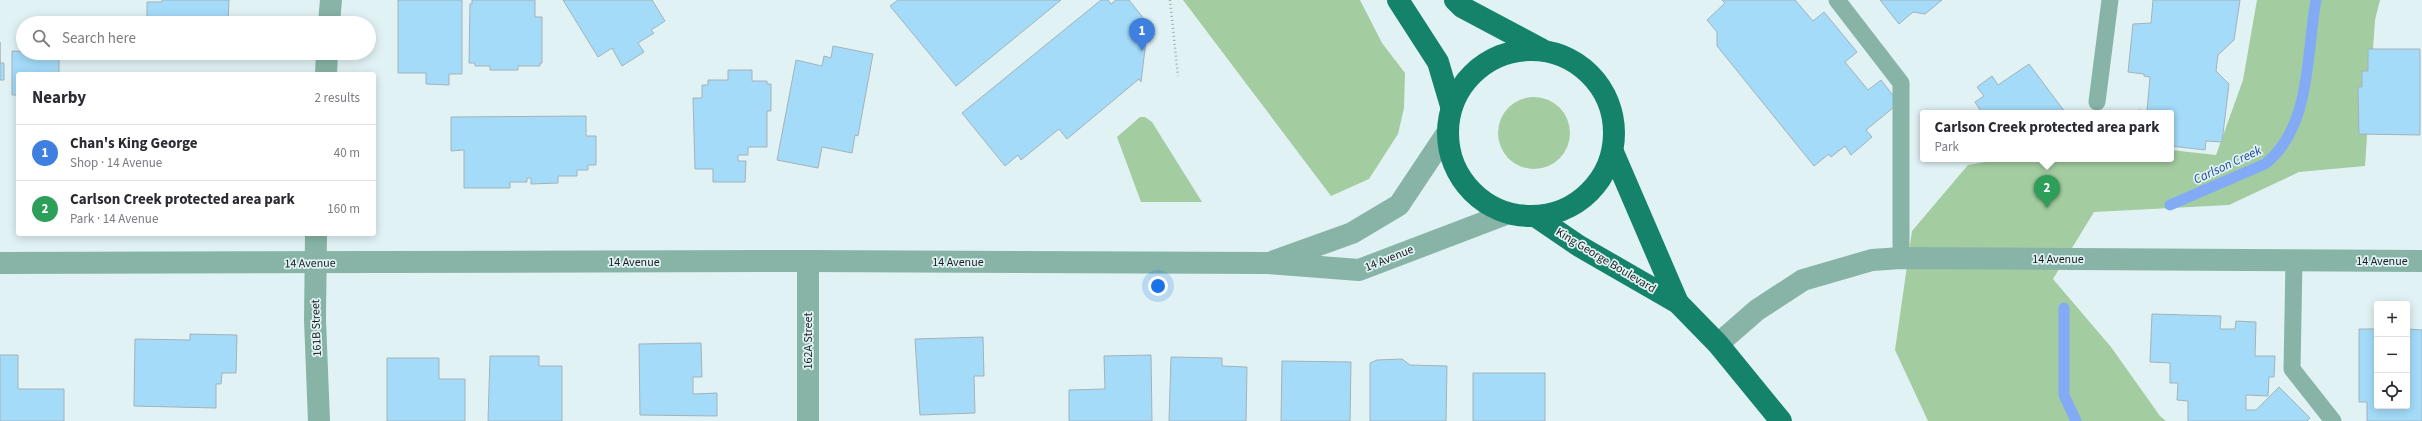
<!DOCTYPE html>
<meta charset="utf-8">
<style>
body{margin:0;font-family:"Source Sans 3",sans-serif;background:#f7f7f7;color:#2b2b33}
.controls{position:absolute;right:12px;bottom:12px;display:grid;overflow:hidden;border-radius:4px;box-shadow:0 2px 10px #0003}
.controls button{width:36px;height:36px;display:grid;place-items:center;padding:0;border:0;border-bottom:1px solid #e1e1e2;background:#fff;color:#2b2b33;font:20px sans-serif}
.you{position:absolute;left:1158px;top:286px;width:14px;height:14px;margin:-10px;border:3px solid #fff;border-radius:50%;background:#1a73e8;box-shadow:0 0 0 6px #1a73e833}
.badge{display:grid;place-items:center;width:26px;height:26px;border-radius:50%;background:#a11c6a;color:#fff;font-size:13px;font-weight:700}
.pin{position:absolute;translate:-50% -33px;filter:drop-shadow(0 1px 2px #0008)}
.pin::after{content:'';position:absolute;top:21px;width:14px;height:12px;background:inherit;clip-path:polygon(0 0,100% 0,50% 100%)}
.popup{position:absolute;left:1920px;top:110px;width:254px;height:52px;box-sizing:border-box;display:grid;place-content:center;border-radius:4px;background:#fff;filter:drop-shadow(0 1px 3px #0005);font-size:13px;white-space:nowrap;color:#7c7c81}
.popup b{font-size:15px;color:#2b2b33}
.popup::after{content:'';position:absolute;left:50%;top:100%;margin-left:-8px;border:8px solid transparent;border-top-color:#fff}
.list{margin:0;padding:0;list-style:none}
h2{display:flex;justify-content:space-between;align-items:center;height:52px;margin:0;padding:0 16px;font-size:17px}
h2 small{font-size:13px;font-weight:400;color:#7c7c81}
.list li{display:grid;grid-template-columns:26px 1fr auto;gap:12px;align-items:center;box-sizing:border-box;height:56px;padding:0 16px;border-top:1px solid #e1e1e2}
.list b{display:block;font-size:15px;white-space:nowrap}
.list p{margin:0;font-size:13px;white-space:nowrap;color:#7c7c81}
.list em{font-size:13px;font-style:normal;color:#7c7c81}
.icon{flex:none;width:22px;height:22px;fill:none;stroke:currentColor;stroke-width:2;stroke-linecap:round;stroke-linejoin:round}
.map{position:relative;flex:none;width:2422px;height:421px;overflow:hidden}
.search{position:absolute;background:#fff;box-shadow:0 2px 10px #0003;left:16px;top:16px;width:360px;height:44px;display:flex;align-items:center;gap:10px;box-sizing:border-box;padding:0 14px;border-radius:22px;color:#7c7c81;font-size:15px}
.panel{position:absolute;background:#fff;box-shadow:0 2px 10px #0003;left:16px;top:72px;width:360px;height:164px;border-radius:4px}
.map>svg:first-child{display:block}
.green{fill:#a3cda1}
.lines{fill:none;stroke-linecap:round;stroke-linejoin:round}
.stream{stroke:#83abf5;stroke-width:11}
.building{fill:#a4dbf9;stroke:#a4b2b9}
.path{stroke:#9fadaf;stroke-width:2.5;stroke-dasharray:1 3;stroke-linecap:butt}
.service{stroke:#87b4a6;stroke-width:17}
.minor{stroke:#87b4a6;stroke-width:22}
.tertiary{stroke:#87b4a6;stroke-width:22}
.primary{stroke:#15826a;stroke-width:22}
.labels{text-anchor:middle;stroke-width:3.5;stroke-linejoin:round;paint-order:stroke}
.street-label{font-size:12px;fill:#181e1f;stroke:#e1f2f4}
.water-label{font-size:13px;font-style:italic;fill:#1b459a;stroke:#e1f2f4}
</style>
<div class="map">
<svg width="2422" height="421" viewBox="0 0 2422 421">
<rect width="100%" height="100%" fill="#e1f2f4"/>
<g class="green">
<path d="M1183 0H1360L1382 43 1405 73 1404 108 1398 134 1369 179 1331 196Z"/>
<path d="M2257 0H2380L2375 20 2365 166 2299 172 2229 205 2094 212 2053 279 2111 347 2160 416 2166 421H1928L1895 350 1912 231 1968 165 2003 159H2171V150L2216 155 2243 80Z"/>
<circle cx="1534" cy="133" r="36"/>
<path d="M1140 117H1145L1152 122 1202 202H1141L1117 137Z"/>
</g>
<g class="lines">
<g class="stream">
<path d="M2170 205 2265 164C2312 127 2306 54 2316 0"/>
<path d="M2064 308V395L2076 421"/>
</g>
</g>
<g class="building">
<path d="M162 0H229L228 23H147V2H162Z"/>
<path d="M398 0H462V74H449V85L426 84V73H398Z"/>
<path d="M472 0H535V17H542V63H540V66H518V70H490V66H475V63H469L470 4H472Z"/>
<path d="M563 0H652L665 21 651 30 654 33 638 43 644 52 622 66 612 48 598 57Z"/>
<path d="M898 0H1061L956 86 890 6Z"/>
<path d="M1101 0H1108L1111 4 1116 0H1129L1148 24 1141 82 1139 79 1067 139 1059 129 1021 160 1018 155 1005 166 962 113Z"/>
<path d="M1722 0H1795L1813 21 1824 12 1857 52 1845 62 1868 90 1881 80 1899 103 1866 130 1872 137 1851 155 1845 146 1831 157 1829 154 1814 166 1717 46V32L1707 20 1725 3Z"/>
<path d="M1880 0H1942L1925 14 1913 12 1899 24Z"/>
<path d="M2153 0H2240L2234 40 2218 55 2216 71 2229 84 2222 142 2206 141 2205 150 2171 146V113H2138V110L2147 111 2150 77 2144 76V74L2128 72 2133 24 2151 23Z"/>
<path d="M0 42V63H4V80H0Z"/>
<path d="M833 46 873 54 858 136 855 135 852 153 822 147 818 168 777 160 796 60 822 66 824 56 831 58Z"/>
<path d="M2368 49H2420V135L2359 134 2358 87H2362V71H2368Z"/>
<path d="M12 51 59 53V74H18V95H12Z"/>
<path d="M2029 64 2065 112 1982 113 1975 102 1984 96 1977 87 1992 76 1998 85Z"/>
<path d="M728 70H752V81H767V84H771V111H767V147H748V155H738V161H746L745 182H713V169H695L693 98H702V85H708V80H728Z"/>
<path d="M586 116V136H596V165H588V170H577V176H558V183L531 184V178H527V182H510V188H464V150L451 151V117Z"/>
<path d="M2152 314 2221 316 2220 329H2235L2236 321 2256 322 2255 356H2275L2274 377H2269L2268 396 2246 395V410H2256L2279 387 2310 418 2307 421H2188V401L2177 400 2178 383H2170V363L2150 362Z"/>
<path d="M2359 329H2377V406H2407V329L2422 330V421H2367V402H2359Z"/>
<path d="M190 334 237 335 236 373H222L221 384H216V408L134 406 135 339 190 340Z"/>
<path d="M983 337 984 376H974L975 413 920 415 915 339Z"/>
<path d="M701 343 702 377H693V394L717 393V416L640 415 639 344Z"/>
<path d="M0 355H18V389H64V421H0Z"/>
<path d="M1151 355 1152 421H1069V390L1105 389 1104 356Z"/>
<path d="M490 356H539V366H562V421H488Z"/>
<path d="M1171 357 1222 358V366L1247 367 1246 421H1169Z"/>
<path d="M387 358H439V379H465V421H387Z"/>
<path d="M1402 359 1410 365 1447 366 1446 421H1370V363L1377 360Z"/>
<path d="M1282 361 1351 362 1350 421H1281Z"/>
<rect x="1473" y="373" width="72" height="48"/>
</g>
<g class="lines">
<path class="path" d="M1170 0 1178 76"/>
<g class="service">
<path d="M1837 0 1901 83V258"/>
<path d="M2097 102 2110 0"/>
<path d="M2294 261 2292 369 2333 421"/>
</g>
<g class="minor">
<path d="M329 23 331 0"/>
<path d="M326 74 327 53"/>
<path d="M316 234 315 320 319 421"/>
<path d="M808 261V421"/>
<path d="M1718 344 1757 310 1803 280 1872 260 1901 258 2422 261"/>
</g>
<g class="tertiary">
<path d="M1274 261 1352 233 1399 205 1447 133"/>
<path d="M0 263 808 261 1268 263 1359 270 1506 214"/>
</g>
<g class="primary">
<path d="M1398 0 1438 62 1451 106"/>
<path d="M1455 0 1462 7 1541 49"/>
<circle cx="1531" cy="133" r="83"/>
<path d="M1613 152 1678 303"/>
<path d="M1535 216 1579 246 1678 303 1718 344 1781 421"/>
</g>
</g>
<g class="labels">
<g class="street-label">
<text transform="translate(1389 258) rotate(-22)" y="4">14 Avenue</text>
<text x="2058" y="263">14 Avenue</text>
<text transform="translate(1606 260) rotate(31)" y="4">King George Boulevard</text>
<text x="2382" y="265">14 Avenue</text>
<text x="634" y="266">14 Avenue</text>
<text x="958" y="266">14 Avenue</text>
<text transform="translate(310 263) rotate(-1)" y="4">14 Avenue</text>
<text transform="translate(316 328) rotate(-92)" y="4">161B Street</text>
<text transform="translate(808 341) rotate(-90)" y="4">162A Street</text>
</g>
<g class="water-label">
<text transform="translate(2227 164) rotate(-25)" y="5">Carlson Creek</text>
</g>
</g>
</svg>
<div class="controls">
<button>+</button>
<button>−</button>
<button><svg class="icon" aria-label="locate" viewBox="0 0 24 24"><circle cx="12" cy="12" r="6"/><path d="M12 2v4M12 18v4M2 12h4M18 12h4"/></svg></button>
</div>
<div class="you"></div>
<div class="pin badge" style="left:1142px;top:51px;background:#3f7fe0">1</div>
<div class="pin badge" style="left:2047px;top:208px;background:#2e9e5b">2</div>
<div class="popup"><b>Carlson Creek protected area park</b>Park</div>
<div class="search"><svg class="icon" aria-label="search" viewBox="0 0 24 24"><circle cx="10" cy="10" r="6"/><path d="M15 15l6 6"/></svg>Search here</div>
<section class="panel">
<h2>Nearby<small>2 results</small></h2>
<ul class="list">
<li><span class="badge" style="background:#3f7fe0">1</span><div><b>Chan's King George</b><p>Shop · 14 Avenue</p></div><em>40 m</em></li>
<li><span class="badge" style="background:#2e9e5b">2</span><div><b>Carlson Creek protected area park</b><p>Park · 14 Avenue</p></div><em>160 m</em></li>
</ul>
</section>
</div>
